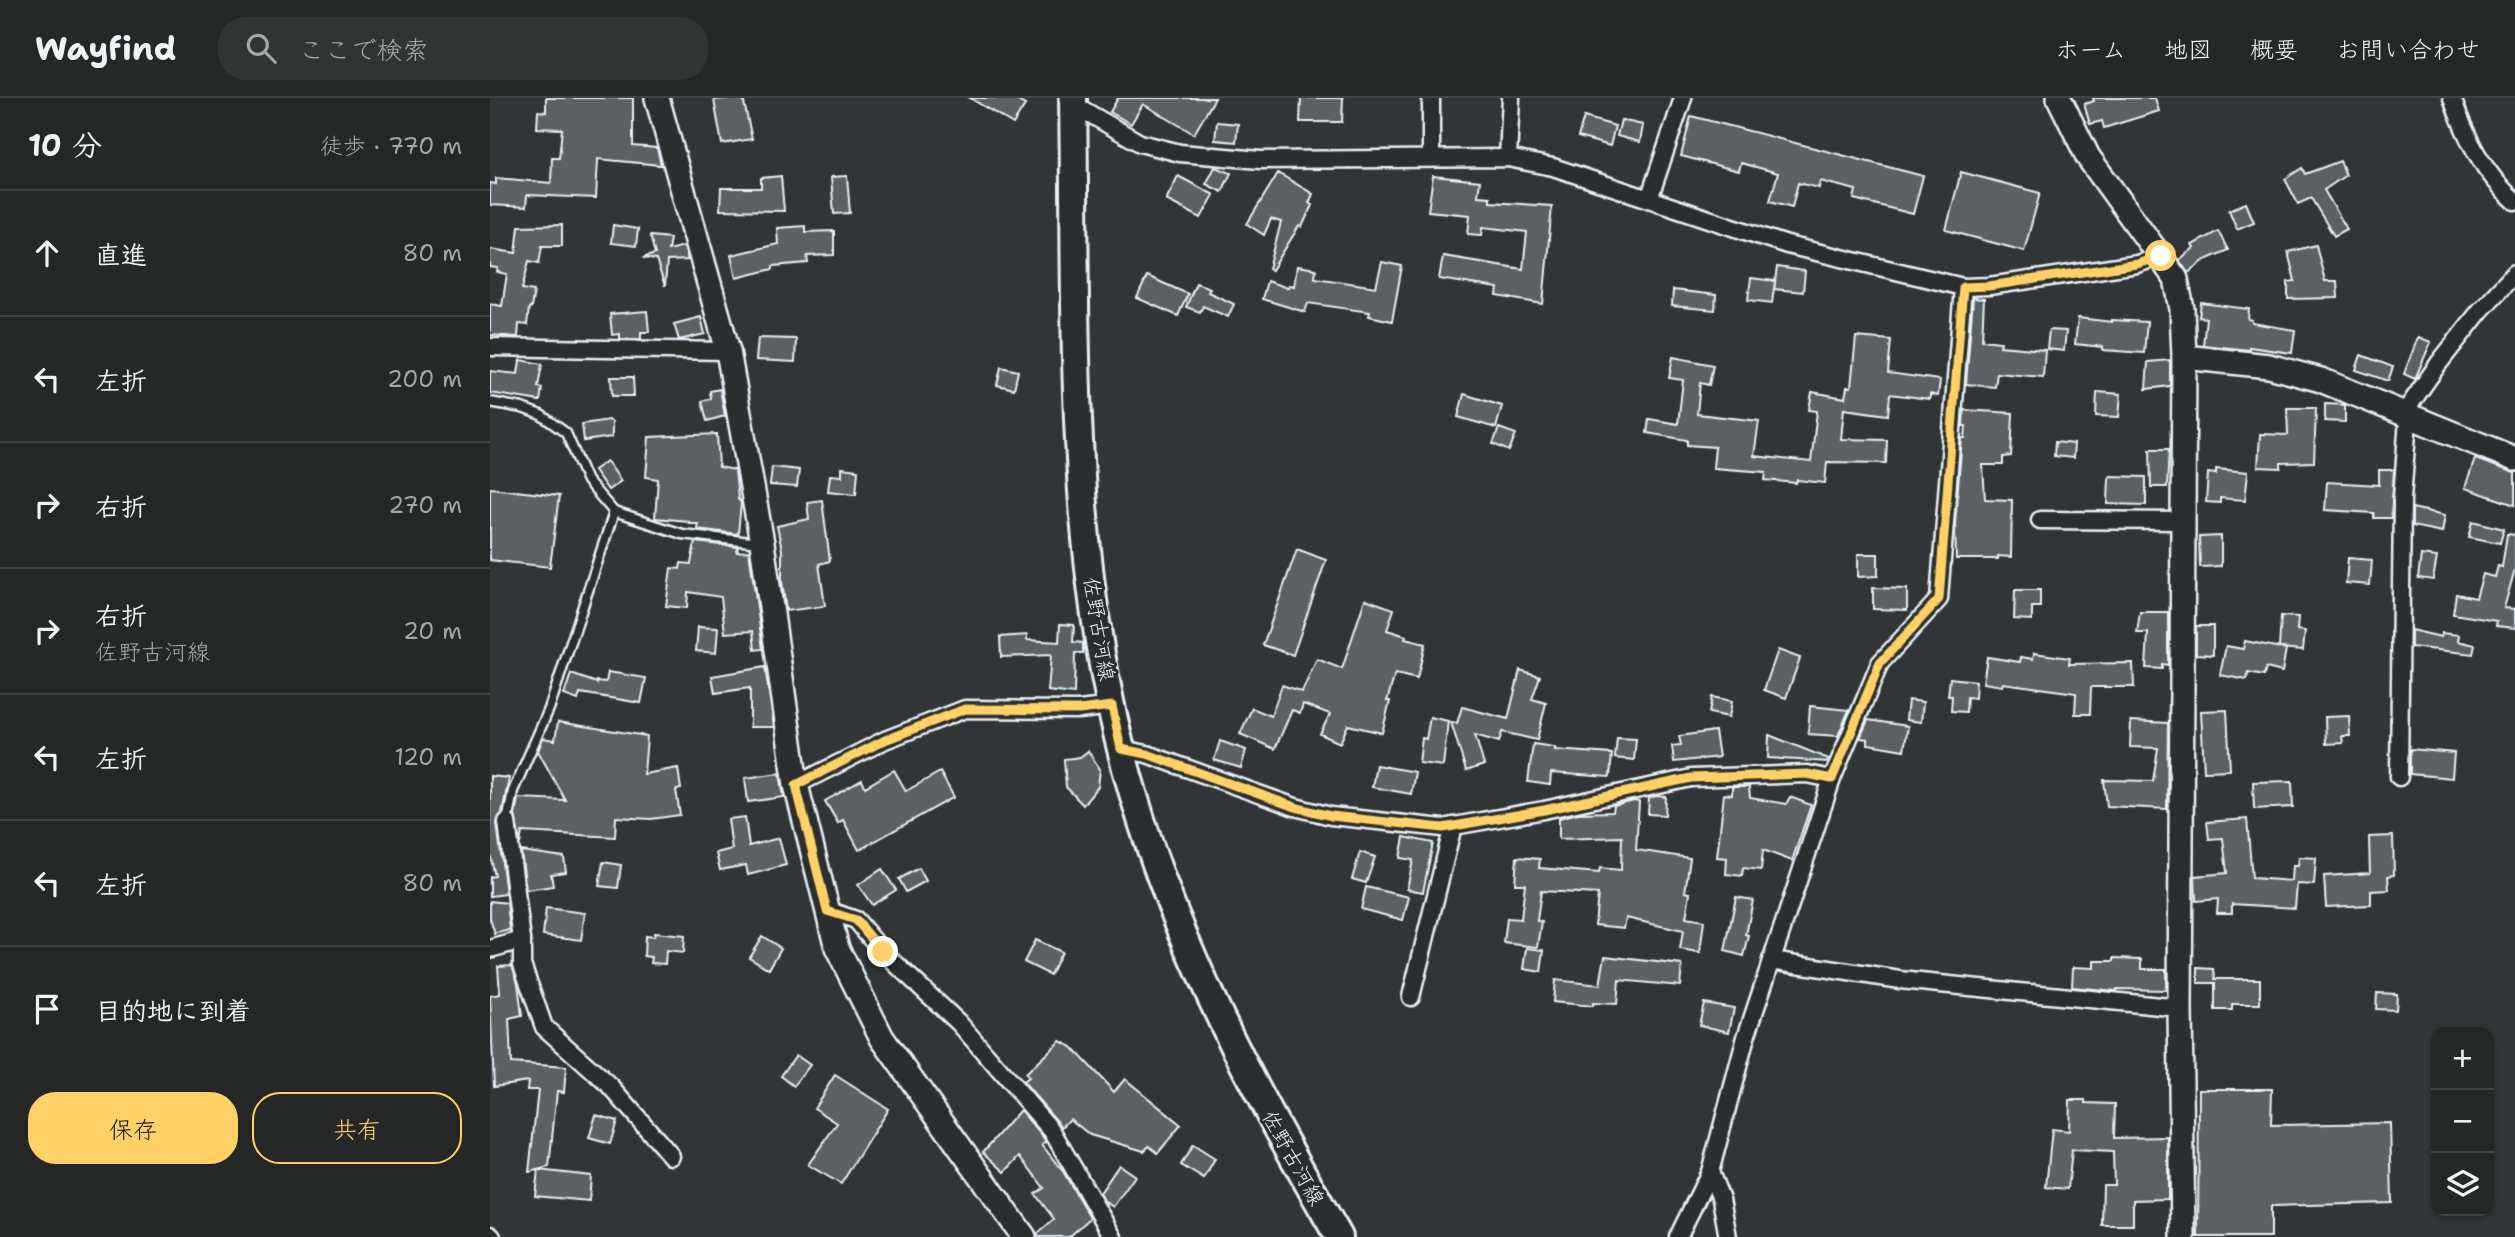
<!DOCTYPE html>
<html lang="ja">
<meta charset="utf-8">
<style>
body{margin:0;font-family:"Shantell Sans","Klee One",sans-serif;background:#323434;color:#f1f3f6}
.controls{position:absolute;right:21px;bottom:21px;display:grid;overflow:hidden;border-radius:14px;box-shadow:0 2px 5px #0004}
.controls button{width:63px;height:63px;display:grid;place-items:center;padding:0;border:0;border-bottom:2px solid #424445;background:#262828;color:#f1f3f6;font:35px sans-serif}
.stop{position:absolute;width:21px;height:21px;margin:-16px;border:5px solid #ffd166;border-radius:50%;background:#fff}
.stop.end{background:#ffd166;border-color:#fff;box-shadow:0 2px 7px #0008}
.list{margin:0;padding:0;list-style:none}
h2{display:flex;justify-content:space-between;align-items:center;height:91px;margin:0;padding:0 28px;font-size:30px}
h2 small{font-size:23px;font-weight:400;color:#a4a6a8}
.list li{display:grid;grid-template-columns:46px 1fr auto;gap:21px;align-items:center;box-sizing:border-box;height:126px;padding:0 28px;border-top:2px solid #424445}
.list b{display:block;font-size:26px;white-space:nowrap}
.list p{margin:0;font-size:23px;white-space:nowrap;color:#a4a6a8}
.list em{font-size:23px;font-style:normal;color:#a4a6a8}
.actions{display:flex;gap:14px;padding:21px 28px}
.actions a{flex:1;padding:16px 0;border:2px solid #ffd166;border-radius:28px;text-align:center;font-size:24px;color:#ffd166}
.actions .main{background:#ffd166;color:#111}
.icon{flex:none;width:38px;height:38px;fill:none;stroke:currentColor;stroke-width:2;stroke-linecap:round;stroke-linejoin:round}
.map{position:relative;flex:none;width:2025px;height:1139px;overflow:hidden}
header{display:flex;align-items:center;gap:42px;box-sizing:border-box;height:98px;padding:0 35px;background:#262828;border-bottom:2px solid #424445}
header strong{font-size:33px}
nav{display:flex;gap:38px;margin-inline-start:auto;font-size:24px}
.search{width:490px;height:63px;background:#323434;display:flex;align-items:center;gap:18px;box-sizing:border-box;padding:0 24px;border-radius:28px;color:#a4a6a8;font-size:26px}
main{display:flex}
aside{flex:1;background:#262828}
.map>svg:first-child{display:block}
.building{fill:#5c6063;stroke:#e8f1f8;stroke-width:2}
.lines{fill:none;stroke-linecap:round;stroke-linejoin:round}
.lane-casing{stroke:#e8f1f8;stroke-width:13}
.street-casing{stroke:#e8f1f8;stroke-width:21}
.secondary-casing{stroke:#e8f1f8;stroke-width:28}
.primary-casing{stroke:#e8f1f8;stroke-width:32}
.lane{stroke:#2a2d2e;stroke-width:8}
.street{stroke:#2a2d2e;stroke-width:16}
.secondary{stroke:#2a2d2e;stroke-width:23}
.primary{stroke:#2a2d2e;stroke-width:26}
.route{stroke:#ffd166;stroke-width:9}
.labels{text-anchor:middle;stroke-width:6;stroke-linejoin:round;paint-order:stroke}
.street-label{font-size:21px;fill:#e8f1f8;stroke:#2a2d2e}
</style>
<header>
<strong>Wayfind</strong>
<div class="search"><svg class="icon" aria-label="search" viewBox="0 0 24 24"><circle cx="10" cy="10" r="6"/><path d="M15 15l6 6"/></svg>ここで検索</div>
<nav><a>ホーム</a><a>地図</a><a>概要</a><a>お問い合わせ</a></nav>
</header>
<main>
<aside>
<h2>10 分<small>徒歩 · 770 m</small></h2>
<ul class="list">
<li><svg class="icon" aria-label="ahead" viewBox="0 0 24 24"><path d="M12 20V5M6 11l6-6 6 6"/></svg><div><b>直進</b></div><em>80 m</em></li>
<li><svg class="icon" aria-label="left" viewBox="0 0 24 24"><path d="M17 20v-9H6M10 6l-5 5 5 5"/></svg><div><b>左折</b></div><em>200 m</em></li>
<li><svg class="icon" aria-label="right" viewBox="0 0 24 24"><path d="M7 20v-9h11M14 6l5 5-5 5"/></svg><div><b>右折</b></div><em>270 m</em></li>
<li><svg class="icon" aria-label="right" viewBox="0 0 24 24"><path d="M7 20v-9h11M14 6l5 5-5 5"/></svg><div><b>右折</b><p>佐野古河線</p></div><em>20 m</em></li>
<li><svg class="icon" aria-label="left" viewBox="0 0 24 24"><path d="M17 20v-9H6M10 6l-5 5 5 5"/></svg><div><b>左折</b></div><em>120 m</em></li>
<li><svg class="icon" aria-label="left" viewBox="0 0 24 24"><path d="M17 20v-9H6M10 6l-5 5 5 5"/></svg><div><b>左折</b></div><em>80 m</em></li>
<li><svg class="icon" aria-label="arrive" viewBox="0 0 24 24"><path d="M6 21V4h12l-3 4 3 4H6"/></svg><div><b>目的地に到着</b></div></li>
</ul>
<div class="actions"><a class="main">保存</a><a>共有</a></div>
</aside>
<div class="map">
<svg width="2025" height="1139" viewBox="0 0 2025 1139">
<rect width="100%" height="100%" fill="#323536"/>
<filter id="ink" filterUnits="userSpaceOnUse"><feTurbulence type="fractalNoise" baseFrequency=".0143" numOctaves="2"/><feDisplacementMap in="SourceGraphic" scale="14" xChannelSelector="R" yChannelSelector="G"/><feConvolveMatrix kernelMatrix="1 2 1 2 8 2 1 2 1" color-interpolation-filters="sRGB"/></filter>
<g filter="url(#ink)">
<g class="building">
<path d="M56 0H143V48L167 50 171 67 108 61 106 100 37 97 36 109 0 107V85L6 86V80L61 85 62 60H69L72 31 47 30 48 13 56 14Z"/>
<path d="M243 0H253L262 41 232 46 224 2Z"/>
<path d="M480 0H523L535 7 523 26Z"/>
<path d="M628 0H725L704 36 653 6 641 26 620 14Z"/>
<path d="M811 0H853L852 24H810Z"/>
<path d="M1603 0H1665L1669 13 1614 30 1612 23 1600 26 1594 6 1604 3Z"/>
<path d="M1201 18 1433 78 1423 116 1364 101 1366 92 1330 83 1329 90 1308 85 1302 109 1280 103 1288 75 1251 65 1249 73 1191 58Z"/>
<path d="M1094 19 1125 28 1120 48 1088 39Z"/>
<path d="M1131 22 1153 27 1150 44 1127 38Z"/>
<path d="M727 24 748 26 746 44 725 42Z"/>
<path d="M1850 63 1856 77 1834 92 1857 131 1844 138 1821 100 1808 106 1795 81 1812 70 1815 76Z"/>
<path d="M725 69 741 75 732 94 716 86Z"/>
<path d="M1471 74 1550 95 1534 153 1456 132Z"/>
<path d="M788 75 823 96 819 105 822 107 812 129 809 128 782 172 779 171 791 124 781 121 774 137 757 126Z"/>
<path d="M291 78 294 113 230 112 231 90H271V80Z"/>
<path d="M357 78 360 115 344 116 341 79Z"/>
<path d="M688 78 724 97 711 120 676 102Z"/>
<path d="M943 78 990 83 988 98 1000 99V104L1062 108 1053 206 1007 198 1008 190 949 181 953 158 1033 171 1037 134 993 129 992 137 978 136 980 117 938 113Z"/>
<path d="M1756 105 1764 124 1747 131 1739 112Z"/>
<path d="M72 127V148H52L49 165 39 163 32 191 44 193 41 210H39L37 227 29 226 28 239 0 237V206L12 208 17 176 7 174 8 170 0 169V151L26 155 29 128Z"/>
<path d="M123 127 148 131 146 148 121 145Z"/>
<path d="M315 128V134L344 133V157L317 158 318 165 283 168V171L246 180 241 157 288 146 287 130Z"/>
<path d="M1728 133 1738 152 1715 162 1698 175 1689 162 1704 150 1702 147Z"/>
<path d="M160 138 180 140 178 152 194 148 198 162 177 163 175 188 166 162 153 160 165 156Z"/>
<path d="M1826 147 1835 183H1847L1848 200 1798 201V184L1805 183 1798 154Z"/>
<path d="M892 164 912 168 902 223 879 218 880 214 818 205 815 214 772 201 777 183 798 190 799 187 804 188 807 168 826 171 825 180 886 189Z"/>
<path d="M1287 169 1315 173 1313 194 1284 191Z"/>
<path d="M657 178 698 196 688 218 647 200Z"/>
<path d="M1261 180 1285 183 1282 205 1258 202Z"/>
<path d="M706 185 720 190 718 194 744 206 738 219 713 208 710 214 696 209Z"/>
<path d="M1183 192 1226 197 1225 212 1182 208Z"/>
<path d="M1483 200 1494 201 1492 242 1511 244 1510 248 1555 252 1553 279 1507 275 1505 289 1476 286Z"/>
<path d="M1711 205 1759 211 1758 221 1762 222V225L1805 232 1802 255 1759 249V252L1713 247 1716 220 1709 219Z"/>
<path d="M157 213 159 234H151V241H130V236L122 237 120 216Z"/>
<path d="M211 219 215 236 189 242 184 226Z"/>
<path d="M1588 220 1622 224V222L1657 224 1654 255 1613 252V249L1585 246Z"/>
<path d="M1559 232 1576 233 1574 253 1557 251Z"/>
<path d="M1366 239 1401 242 1398 275 1450 282 1448 298 1440 296V301L1400 296 1398 317 1354 311 1351 341 1397 342 1396 365 1337 364 1335 385 1307 382 1306 385 1275 382 1276 374 1223 370 1225 349 1197 347V342L1157 335 1159 321 1188 326 1193 282 1179 280 1183 259 1223 267 1219 287 1210 285 1207 316 1269 323 1264 358 1321 364 1327 313 1319 312 1322 294 1355 300 1357 289H1361Z"/>
<path d="M1928 239 1941 244 1925 281 1914 276Z"/>
<path d="M268 240 306 241 305 264 266 262Z"/>
<path d="M1871 257 1903 269 1898 283 1866 272Z"/>
<path d="M30 262 52 266 48 289 52 290 50 303 0 295V273L28 276Z"/>
<path d="M1680 262V288L1656 291 1658 264Z"/>
<path d="M511 269 528 273 524 291 507 287Z"/>
<path d="M121 279H143L144 298H122Z"/>
<path d="M230 291 235 318 217 323 212 303 221 301 220 293Z"/>
<path d="M1607 294 1631 296 1629 319 1606 318Z"/>
<path d="M974 296 1012 308 1006 330 968 319Z"/>
<path d="M1835 306 1855 307V324L1835 323Z"/>
<path d="M1797 310H1826L1824 364 1791 365V370L1768 369 1770 336 1798 337Z"/>
<path d="M1474 312 1523 315 1521 358 1513 359V367H1493L1495 401 1522 402 1521 459 1508 458V461H1466L1465 426 1472 340H1475L1476 328H1473Z"/>
<path d="M119 322 122 324V339L94 343 92 326Z"/>
<path d="M1009 330 1026 336 1019 353 1003 346Z"/>
<path d="M227 336 229 369 245 372 248 401 251 405 248 436 207 431 208 425H198V423L165 420 168 381 156 379 159 339Z"/>
<path d="M1565 344 1584 346 1583 360 1564 358Z"/>
<path d="M1660 351H1679L1677 389H1661Z"/>
<path d="M1985 361 2025 375V407L1975 390Z"/>
<path d="M117 363 131 383 118 392 104 372Z"/>
<path d="M282 369 309 372 307 389 280 387Z"/>
<path d="M352 370 368 372 366 396 338 393 340 377 352 378Z"/>
<path d="M1726 371 1758 374 1755 402 1730 400V405L1716 404 1718 375 1726 376Z"/>
<path d="M1889 372H1904L1901 420H1884V415L1835 412 1837 384 1889 387Z"/>
<path d="M1619 378 1656 379V407L1618 406Z"/>
<path d="M0 390 69 398 60 469 0 462Z"/>
<path d="M332 402 340 463 329 466 335 508 296 513 292 484V452L287 428 319 421 317 404Z"/>
<path d="M1922 410 1955 417 1952 434 1922 428Z"/>
<path d="M1983 423 2014 431 2010 445 1979 439Z"/>
<path d="M2017 436 2025 437V471L2014 510 2025 511V530L2006 528 2007 523 1963 516 1966 496 1986 500 1993 476 2005 479 2008 468 2012 469Z"/>
<path d="M1731 438V468L1710 469 1709 439Z"/>
<path d="M205 444 248 449 247 454 259 453 273 551 265 552 263 533 235 535 231 499 198 494 197 510 176 508 181 470 190 471 191 465 201 466Z"/>
<path d="M807 451 836 462 803 557 773 547Z"/>
<path d="M1368 456H1388V478L1368 479Z"/>
<path d="M1931 457 1947 459 1943 482 1928 480Z"/>
<path d="M1858 460 1882 462 1880 487 1856 485Z"/>
<path d="M1383 490 1417 491V512L1383 511Z"/>
<path d="M1525 492H1550V509H1542V522L1524 521Z"/>
<path d="M875 501 904 511 897 532 916 538 915 541 935 546 927 581 905 576 897 603H900L892 635 858 627 850 645 830 636 840 616 813 606 810 615 802 612 785 651 750 636 762 610 781 618 792 587 812 594 827 561 852 571Z"/>
<path d="M1650 514H1678V567L1672 566V571L1656 570 1658 535H1647Z"/>
<path d="M1791 518 1808 519 1807 532 1815 533 1813 552 1789 550Z"/>
<path d="M570 526 584 527 583 544 593 545V555H585L584 596 558 593 561 557 511 559 510 539 537 537V542L569 544Z"/>
<path d="M1706 528H1723V557L1706 556Z"/>
<path d="M208 529 228 530 226 555 206 553Z"/>
<path d="M1921 532 1951 539 1952 535 1969 537 1968 543 1985 547 1983 556 1921 549Z"/>
<path d="M1755 543 1796 551 1792 574 1776 570 1774 578 1758 575 1757 582 1730 577 1736 548 1753 551Z"/>
<path d="M1288 552 1310 560 1296 600 1274 592Z"/>
<path d="M1544 555 1580 560 1579 566 1643 565 1644 589H1601L1600 616H1585L1586 595 1513 585 1512 588 1493 585 1497 559 1530 564 1531 559 1543 561Z"/>
<path d="M275 569 284 629H260V590L225 595 222 578Z"/>
<path d="M1030 572 1050 578 1042 601 1056 605 1047 642 1012 634 1009 644 985 637 994 667 976 673 961 624 967 625 972 609 1018 621Z"/>
<path d="M118 574 156 580 151 605 90 595 88 602 74 597 81 576 107 585V583L116 584Z"/>
<path d="M1460 580 1486 583 1485 600 1477 599 1476 614 1461 613 1462 598H1458Z"/>
<path d="M1222 599 1242 603 1239 619 1219 615Z"/>
<path d="M1418 602 1433 604 1431 624 1416 622Z"/>
<path d="M1320 608 1359 612 1348 638 1318 636Z"/>
<path d="M1737 612 1740 672 1714 673 1711 613Z"/>
<path d="M1859 618 1860 638H1852L1853 645 1836 646 1835 619Z"/>
<path d="M940 619 958 623 953 668 929 665 932 640 936 641Z"/>
<path d="M1378 622 1418 628 1414 652 1378 646V641L1370 640Z"/>
<path d="M1641 623 1678 625 1677 711 1617 708 1614 682 1663 683 1668 650 1640 649Z"/>
<path d="M68 624 157 638 154 676 188 670 191 691 186 692 190 717 161 721 126 719 125 739 32 734 30 746 25 717 28 700 75 702 48 653 53 640 65 642Z"/>
<path d="M1225 633 1229 659 1184 664 1182 648 1191 647 1189 638Z"/>
<path d="M1279 637 1339 661 1338 664 1278 660Z"/>
<path d="M1127 640 1146 641 1144 662 1125 660Z"/>
<path d="M730 643 756 652 751 670 724 662Z"/>
<path d="M1043 646 1065 649V652L1122 656 1120 679 1061 675 1060 687 1038 684Z"/>
<path d="M1920 651 1964 655 1962 680 1920 676Z"/>
<path d="M598 653 610 671 608 689 593 707 576 689 574 661 590 659Z"/>
<path d="M886 667 925 674 921 696 882 689Z"/>
<path d="M404 672 416 693 450 674 464 699 369 752 353 722 348 725 335 703 372 682 375 689Z"/>
<path d="M290 675 294 699 258 704 255 680Z"/>
<path d="M0 678 19 680 12 715 7 725 16 796 0 798V779L5 778 0 756Z"/>
<path d="M1802 683 1803 709 1764 711 1763 684Z"/>
<path d="M1242 689H1259L1260 700 1296 706 1300 699 1321 707 1302 763 1273 752 1271 772 1253 770 1252 778 1236 776 1237 760 1227 759 1234 696 1242 697Z"/>
<path d="M1166 698 1176 699 1175 717 1158 716 1159 700Z"/>
<path d="M1144 703 1149 704 1146 752 1200 760 1195 794 1200 795 1196 820 1214 823 1210 855 1190 852 1193 833 1136 820 1134 830 1105 827 1108 796 1051 793 1047 823 1052 824 1048 849 1014 845 1017 820 1031 821 1035 786H1025L1027 759 1050 761 1049 770 1109 775 1110 770 1131 772 1132 739 1069 741V720L1088 715 1123 714 1124 708Z"/>
<path d="M255 719 259 748 289 740 296 767 258 777 256 767 230 772 226 755 242 751 238 721Z"/>
<path d="M1757 721 1762 780 1802 783 1803 768H1808L1809 759 1826 760 1824 787 1807 786 1805 810 1742 806V815H1727L1728 801 1706 803 1705 778 1737 775 1733 740 1719 741 1717 724Z"/>
<path d="M1903 738 1904 777 1898 778 1899 792 1881 793V807L1836 809 1834 778 1880 775 1879 739Z"/>
<path d="M914 739 943 745 933 794 917 791 923 762 910 760Z"/>
<path d="M31 753 74 759 76 774 61 776 63 788 36 792Z"/>
<path d="M870 754 885 759 876 785 862 781Z"/>
<path d="M113 764 131 767 128 790 109 788Z"/>
<path d="M429 770 436 783 416 794 409 781Z"/>
<path d="M392 771 406 792 382 807 368 787Z"/>
<path d="M876 789 919 799 913 822 871 811Z"/>
<path d="M1246 799 1263 802 1256 837 1259 838 1254 858 1235 853Z"/>
<path d="M0 803 17 805 20 832 5 836 0 821Z"/>
<path d="M56 810 95 815 91 842 53 837Z"/>
<path d="M164 835 194 838 193 855 176 853 175 866 161 865 162 859 154 858 155 838 163 839Z"/>
<path d="M272 838 291 850 279 871 259 859Z"/>
<path d="M545 842 571 854 560 877 534 864Z"/>
<path d="M1037 850 1054 852 1051 874 1034 871Z"/>
<path d="M1115 858 1192 867 1190 888 1129 882 1127 906 1103 905V908L1063 904 1065 882 1110 887Z"/>
<path d="M1624 860 1652 861V871H1676V892L1627 891V893L1582 889 1583 869 1604 870V863H1624Z"/>
<path d="M22 867 28 885 32 918 19 921 21 965 76 969 74 994 67 993 59 1069 39 1074 48 992H37L38 983 4 988 0 898 10 896 8 868Z"/>
<path d="M1708 870 1724 871 1725 881H1770V906H1742V912H1725V885H1708Z"/>
<path d="M1887 895 1907 896 1906 912 1886 911Z"/>
<path d="M1214 905 1244 910 1239 934 1209 927Z"/>
<path d="M570 943 582 949 624 994 635 981 691 1027 668 1055 659 1048 654 1053 600 1037 580 1021 572 1029 533 984 538 980 535 976Z"/>
<path d="M306 957 320 967 304 988 291 978Z"/>
<path d="M345 977 398 1011 351 1086 318 1067 347 1025 324 1010Z"/>
<path d="M1709 991H1782L1781 1027 1900 1025 1902 1105 1781 1108V1139H1708Z"/>
<path d="M1580 1002H1596V1005L1625 1006 1624 1040 1678 1039V1101L1643 1102V1127H1612L1613 1087H1624L1623 1054 1582 1052 1578 1091 1556 1089 1562 1031 1579 1033Z"/>
<path d="M530 1012 553 1039 556 1044 552 1047 574 1075 600 1120 579 1139H548L547 1136 564 1121 545 1096 554 1090 530 1058 515 1074 493 1054Z"/>
<path d="M106 1017 127 1023 120 1046 99 1040Z"/>
<path d="M703 1047 725 1061 714 1081 691 1067Z"/>
<path d="M629 1067 645 1078 623 1109 614 1103 610 1095Z"/>
<path d="M48 1072 101 1078 99 1103 45 1098Z"/>
</g>
<g class="lines">
<g class="lane-casing">
<g id="lane">
<path d="M0 304 32 310 51 317 76 335 97 383 124 414 192 436 269 445"/>
<path d="M17 724 23 693 59 611 124 414"/>
</g>
</g>
<g class="street-casing">
<g id="street">
<path d="M1962 0C1976 39 1993 75 2025 103"/>
<path d="M581 5 650 45 690 55 770 62 1018 60 1063 69 1297 147 1473 189 1499 188 1647 166 1671 158"/>
<path d="M941 60V0"/>
<path d="M1018 60 1021 0"/>
<path d="M1159 101 1193 0"/>
<path d="M0 249 238 253"/>
<path d="M1550 422 1693 423"/>
<path d="M631 651 657 656 805 709 841 718 953 730 1054 712 1201 680 1317 676 1342 681"/>
<path d="M1909 679 1912 401 1919 308 1949 265 1990 213 2025 175"/>
<path d="M306 687 395 642 475 611 589 612 622 608"/>
<path d="M17 724 32 842V866L54 929 121 989 181 1058"/>
<path d="M337 812 366 822 393 854 469 925 562 1033 623 1139"/>
<path d="M0 851 32 842"/>
<path d="M1281 862 1410 882 1690 910"/>
<path d="M921 899 963 728"/>
<path d="M1220 1074 1231 1101 1238 1139"/>
<path d="M0 1137 2 1139"/>
<path d="M1188 1139 1220 1074 1256 939 1342 681 1390 565 1449 501 1473 189"/>
</g>
</g>
<g class="secondary-casing">
<g id="secondary">
<path d="M167 0 238 253 272 445 306 687 347 850 392 940 534 1139"/>
<path d="M1569 0 1598 59 1686 181 1692 211 1694 259 1690 910 1693 1139"/>
<path d="M1694 259 1779 268 1831 282 2025 361"/>
</g>
</g>
<g class="primary-casing">
<path id="primary" d="M583 0C587 231 576 471 643 695 689 853 766 997 849 1139"/>
</g>
<use href="#lane" class="lane"/>
<use href="#street" class="street"/>
<use href="#secondary" class="secondary"/>
<use href="#primary" class="primary"/>
</g>
</g>
<g class="lines" filter="url(#ink)">
<path class="route" d="M393 854 366 822 337 813 306 687 395 642 475 611 589 612 622 608 631 651 657 656 805 709 841 718 953 730 1054 712 1201 680 1317 676 1342 681 1390 565 1449 501 1473 189 1499 188 1647 166 1671 158"/>
</g>
<g class="labels">
<g class="street-label">
<text transform="translate(609 531) rotate(81)" y="7">佐野古河線</text>
<text transform="translate(803 1060) rotate(61)" y="7">佐野古河線</text>
</g>
</g>
</svg>
<div class="controls">
<button>+</button>
<button>−</button>
<button><svg class="icon" aria-label="layers" viewBox="0 0 24 24"><path d="M12 4l9 5-9 5-9-5zM3 14l9 5 9-5"/></svg></button>
</div>
<div class="stop" style="left:1671px;top:158px"></div>
<div class="stop end" style="left:393px;top:854px"></div>
</div>
</main>
